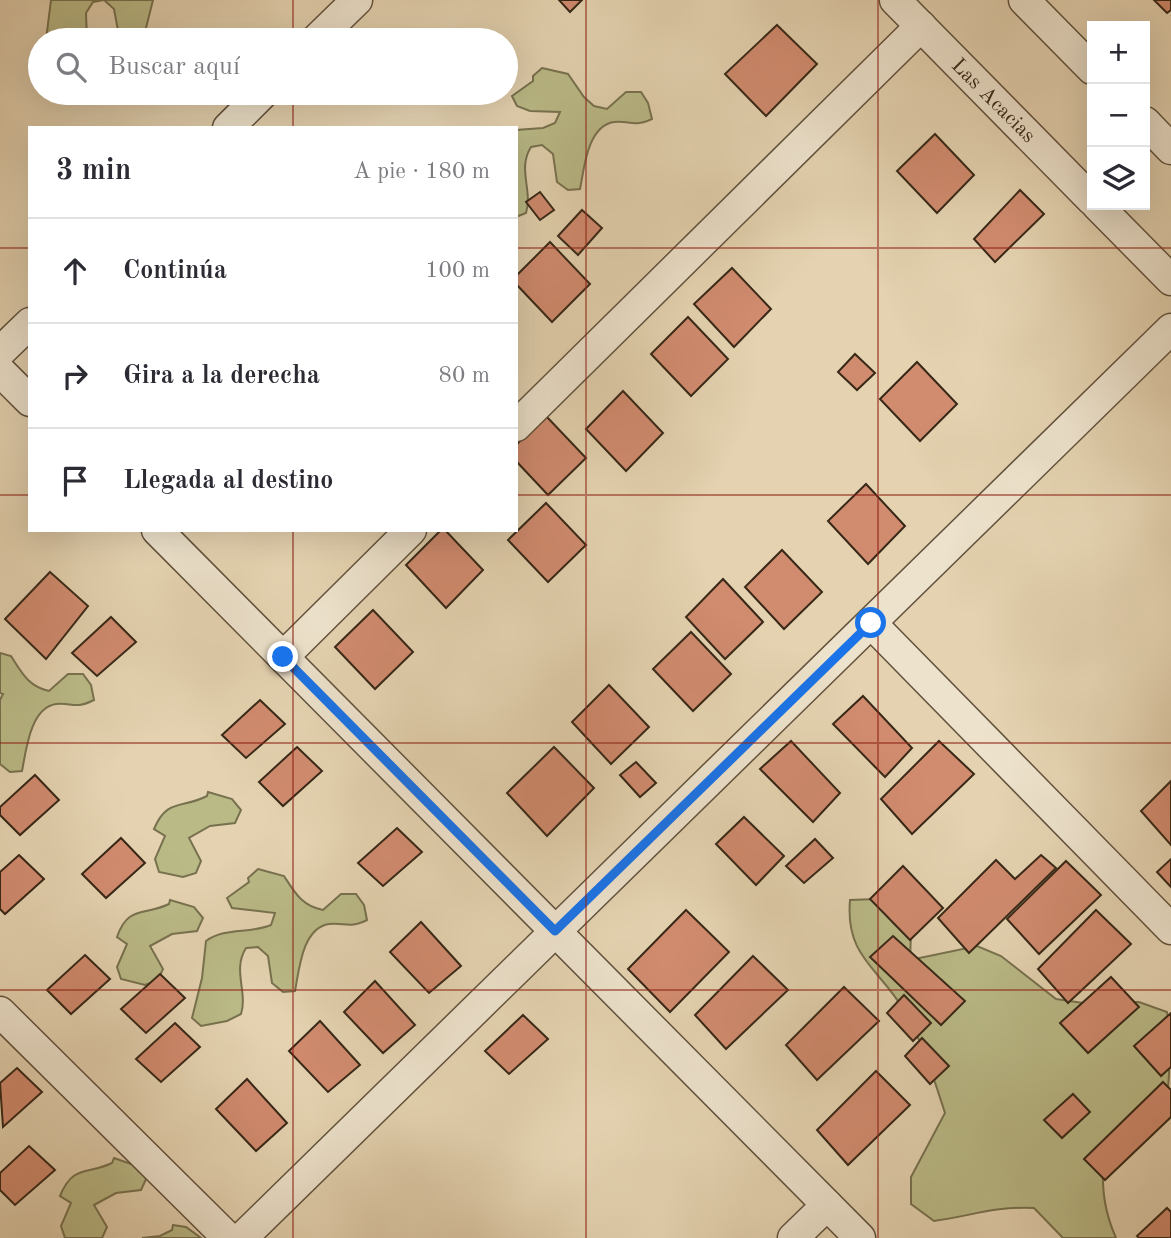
<!DOCTYPE html>
<html lang="es">
<meta charset="utf-8">
<style>
body{margin:0;font-family:"Old Standard TT",serif;background:#f7f7f7;color:#2b2b33}
.controls{position:absolute;right:21px;top:21px;display:grid;overflow:hidden;border-radius:0px;box-shadow:0 7px 28px #0002}
.controls button{width:63px;height:63px;display:grid;place-items:center;padding:0;border:0;border-bottom:2px solid #e1e1e2;background:#fff;color:#2b2b33;font:35px sans-serif}
.stop{position:absolute;width:21px;height:21px;margin:-16px;border:5px solid #1a73e8;border-radius:50%;background:#fff}
.stop.end{background:#1a73e8;border-color:#fff;box-shadow:0 2px 7px #0008}
.list{margin:0;padding:0;list-style:none}
h2{display:flex;justify-content:space-between;align-items:center;height:91px;margin:0;padding:0 28px;font-size:30px}
h2 small{font-size:23px;font-weight:400;color:#7c7c81}
.list li{display:grid;grid-template-columns:46px 1fr auto;gap:21px;align-items:center;box-sizing:border-box;height:105px;padding:0 28px;border-top:2px solid #e1e1e2}
.list b{display:block;font-size:26px;white-space:nowrap}
.list em{font-size:23px;font-style:normal;color:#7c7c81}
.icon{flex:none;width:38px;height:38px;fill:none;stroke:currentColor;stroke-width:2;stroke-linecap:round;stroke-linejoin:round}
.map{position:relative;flex:none;width:1171px;height:1238px;overflow:hidden}
.search{position:absolute;background:#fff;box-shadow:0 7px 28px #0002;left:28px;top:28px;width:490px;height:77px;display:flex;align-items:center;gap:18px;box-sizing:border-box;padding:0 24px;border-radius:38px;color:#7c7c81;font-size:26px}
.panel{position:absolute;background:#fff;box-shadow:0 7px 28px #0002;left:28px;top:126px;width:490px;height:406px;border-radius:0px}
.map>svg:first-child{display:block}
.green{fill:#baba87;stroke:#78714f;stroke-width:2}
.building{fill:#d18b6f;stroke:#372817;stroke-width:2}
.lines{fill:none;stroke-linecap:round;stroke-linejoin:round}
.street-casing{stroke:#62523d;stroke-width:33}
.street{stroke:#ede2cc;stroke-width:30}
.route{stroke:#1a73e8;stroke-width:9}
.grid{fill:none;stroke:#8f2418;stroke-width:2;stroke-opacity:0.55}
.labels{text-anchor:middle;stroke-width:5;stroke-linejoin:round;paint-order:stroke}
.street-label{font-size:21px;fill:#372817;stroke:#ede2cc}
</style>
<div class="map">
<svg width="1171" height="1238" viewBox="0 0 1171 1238">
<rect width="100%" height="100%" fill="#e4d2b0"/>
<filter id="stains"><feTurbulence type="fractalNoise" baseFrequency=".00286" numOctaves="4"/><feColorMatrix values="0 0 0 0 .2 0 0 0 0 .09 0 0 0 0 .02 0 0 0 .5 -.17"/></filter>
<radialGradient id="worn" r=".72"><stop offset=".6" stop-color="#630" stop-opacity="0"/><stop offset="1" stop-color="#630" stop-opacity=".3"/></radialGradient>
<g class="green">
<path d="M51 0H153L143 40H124L119 36 114 9 104 0 93 2 86 13 87 40H46Z"/>
<path d="M542 68 568 74 584 97 594 106 607 109 626 92H641L648 103 652 119C632 128 630 120 614 122 587 126 584 170 580 189L568 190 557 182 553 154 542 145 531 147C517 169 533 190 526 213L516 217V130L543 128 555 123 560 112 530 111 517 106 512 96 533 81V76Z"/>
<path d="M0 653 11 656C22 673 28 686 49 691L68 674H83L91 685 94 700C74 710 72 702 56 704 30 708 26 751 22 771L10 772 0 764V700L3 694 0 693Z"/>
<path d="M208 792 232 799 241 810 235 823 210 826 189 838 201 861 196 873 183 877 159 872 155 859 165 836 154 829C167 798 182 809 207 796Z"/>
<path d="M258 869 284 876C295 893 302 906 323 910L341 894H356L364 905 367 920C349 929 345 922 329 924 302 928 299 971 295 991L283 992 272 983 268 956 258 947 246 948C232 970 248 992 241 1014L227 1021 201 1026 192 1018 202 978 206 941C225 927 249 934 271 925L275 913 232 908 227 898 249 882 248 878Z"/>
<path d="M877 899 911 934 910 960 977 946 1001 956 1056 999 1083 1003 1139 1002 1167 1012C1171 1035 1171 1096 1162 1115 1147 1134 1122 1149 1103 1165 1102 1192 1105 1213 1116 1238H1063L1034 1208C995 1206 971 1216 934 1221L911 1204V1177L945 1113C934 1079 923 1043 905 1012 880 968 845 958 850 900Z"/>
<path d="M170 900 194 907 203 918 197 931 172 934 150 946 163 969 158 980 145 985 121 979 117 967 127 944 117 937C128 905 144 916 169 904Z"/>
<path d="M114 1158 137 1166 147 1177 141 1190 116 1193 94 1205 107 1227 102 1238H65L61 1226 71 1203 60 1196C73 1164 87 1175 112 1163Z"/>
<path d="M173 1225 186 1227 201 1238H142L160 1236 172 1230Z"/>
</g>
<g class="building">
<path d="M559 0H582L570 12Z"/>
<path d="M1154 0H1171V10L1167 13Z"/>
<path d="M777 25 817 64 766 116 725 74Z"/>
<path d="M935 134 974 175 937 213 897 171Z"/>
<path d="M1020 190 1044 214 995 262 974 239Z"/>
<path d="M540 192 554 210 540 220 526 202Z"/>
<path d="M582 210 602 228 578 255 558 236Z"/>
<path d="M550 242 590 284 552 322 516 284V276Z"/>
<path d="M732 268 771 309 734 347 694 304Z"/>
<path d="M688 317 728 359 691 396 651 354Z"/>
<path d="M855 354 875 373 857 390 838 372Z"/>
<path d="M917 362 957 404 920 441 880 399Z"/>
<path d="M623 391 663 433 626 471 586 429Z"/>
<path d="M546 416 586 458 548 495 516 461V445Z"/>
<path d="M866 484 905 526 868 564 828 521Z"/>
<path d="M546 503 586 545 548 582 508 540Z"/>
<path d="M441 530H445L483 570 446 608 406 565Z"/>
<path d="M782 550 822 592 784 629 745 587Z"/>
<path d="M50 572 88 606 46 659 5 619Z"/>
<path d="M723 579 763 622 725 659 686 617Z"/>
<path d="M373 610 413 652 375 689 335 647Z"/>
<path d="M111 617 136 642 97 676 72 653Z"/>
<path d="M691 632 731 674 693 711 653 669Z"/>
<path d="M609 685 649 727 611 764 572 722Z"/>
<path d="M863 696 912 748 885 777 833 724Z"/>
<path d="M260 700 285 724 246 758 222 735Z"/>
<path d="M791 741 840 793 813 822 760 769Z"/>
<path d="M939 741 974 774 912 834 881 799Z"/>
<path d="M297 747 322 771 283 806 259 782Z"/>
<path d="M554 747 594 788 547 836 507 793Z"/>
<path d="M636 762 656 783 640 797 620 775Z"/>
<path d="M35 775 59 800 20 835 0 815V807Z"/>
<path d="M1171 781V845L1141 811Z"/>
<path d="M744 817 784 856 756 885 716 844Z"/>
<path d="M397 828 422 852 383 886 358 863Z"/>
<path d="M121 838 145 863 106 898 82 874Z"/>
<path d="M815 839 833 858 804 883 786 866Z"/>
<path d="M19 855 44 879 5 914 0 909V872Z"/>
<path d="M1041 855 1056 868 969 953 938 918 996 860 1015 879Z"/>
<path d="M1171 859V887L1157 872Z"/>
<path d="M1066 861 1101 895 1039 954 1007 919Z"/>
<path d="M903 866 943 908 910 940 870 899Z"/>
<path d="M686 910 729 952 670 1012 628 969Z"/>
<path d="M1096 910 1131 944 1068 1003 1038 969Z"/>
<path d="M421 922 461 966 429 993 390 952Z"/>
<path d="M893 936 965 1001 941 1025 870 957Z"/>
<path d="M85 955 110 979 71 1014 47 990Z"/>
<path d="M753 956 788 990 726 1049 695 1015Z"/>
<path d="M160 974 185 998 146 1033 121 1009Z"/>
<path d="M1111 977 1139 1007 1088 1053 1060 1023Z"/>
<path d="M375 981 415 1025 383 1053 344 1012Z"/>
<path d="M844 987 879 1021 817 1080 786 1045Z"/>
<path d="M904 995 931 1023 913 1041 887 1013Z"/>
<path d="M1171 1013V1067L1161 1076 1134 1046Z"/>
<path d="M523 1015 548 1039 509 1074 485 1051Z"/>
<path d="M320 1021 360 1065 328 1092 289 1051Z"/>
<path d="M175 1023 200 1047 161 1082 136 1059Z"/>
<path d="M922 1038 949 1066 930 1084 905 1056Z"/>
<path d="M17 1068 42 1092 3 1127 0 1083Z"/>
<path d="M876 1071 910 1105 848 1165 817 1130Z"/>
<path d="M247 1079 287 1123 256 1151 216 1109Z"/>
<path d="M1163 1082 1171 1090V1117L1105 1180 1084 1159Z"/>
<path d="M1073 1094 1090 1112 1062 1138 1044 1120Z"/>
<path d="M29 1146 55 1170 15 1205 0 1190V1173Z"/>
<path d="M1167 1208 1171 1212V1238H1139L1137 1236Z"/>
</g>
<g class="lines">
<g class="street-casing">
<g id="street">
<path d="M895 0 1092 200"/>
<path d="M1024 0 1092 69"/>
<path d="M316 40 357 0"/>
<path d="M1145 122 1171 149"/>
<path d="M228 128 263 93"/>
<path d="M1097 205 1171 280"/>
<path d="M0 352 30 323"/>
<path d="M0 371 30 401"/>
<path d="M516 426 921 26"/>
<path d="M157 530 860 1238"/>
<path d="M871 623 1171 929"/>
<path d="M283 657 411 530"/>
<path d="M0 1012 228 1238"/>
<path d="M242 1238 1171 329"/>
<path d="M793 1238 827 1205"/>
</g>
</g>
<use href="#street" class="street"/>
</g>
<g class="lines">
<path class="route" d="M283 657 555 931 871 623"/>
</g>
<path class="grid" d="M293 0V40M586 0V1238M878 0V1238M293 93V128M0 248H30M516 248H1171M0 495H30M516 495H1171M293 530V1238M0 743H1171M0 990H1171"/>
<g class="labels">
<g class="street-label">
<text transform="translate(994 100) rotate(45)" y="7">Las Acacias</text>
</g>
</g>
<rect width="100%" height="100%" filter="url(#stains)"/>
<rect width="100%" height="100%" fill="url(#worn)"/>
</svg>
<div class="controls">
<button>+</button>
<button>−</button>
<button><svg class="icon" aria-label="layers" viewBox="0 0 24 24"><path d="M12 4l9 5-9 5-9-5zM3 14l9 5 9-5"/></svg></button>
</div>
<div class="stop" style="left:871px;top:623px"></div>
<div class="stop end" style="left:283px;top:657px"></div>
<div class="search"><svg class="icon" aria-label="search" viewBox="0 0 24 24"><circle cx="10" cy="10" r="6"/><path d="M15 15l6 6"/></svg>Buscar aquí</div>
<section class="panel">
<h2>3 min<small>A pie · 180 m</small></h2>
<ul class="list">
<li><svg class="icon" aria-label="ahead" viewBox="0 0 24 24"><path d="M12 20V5M6 11l6-6 6 6"/></svg><div><b>Continúa</b></div><em>100 m</em></li>
<li><svg class="icon" aria-label="right" viewBox="0 0 24 24"><path d="M7 20v-9h11M14 6l5 5-5 5"/></svg><div><b>Gira a la derecha</b></div><em>80 m</em></li>
<li><svg class="icon" aria-label="arrive" viewBox="0 0 24 24"><path d="M6 21V4h12l-3 4 3 4H6"/></svg><div><b>Llegada al destino</b></div></li>
</ul>
</section>
</div>
